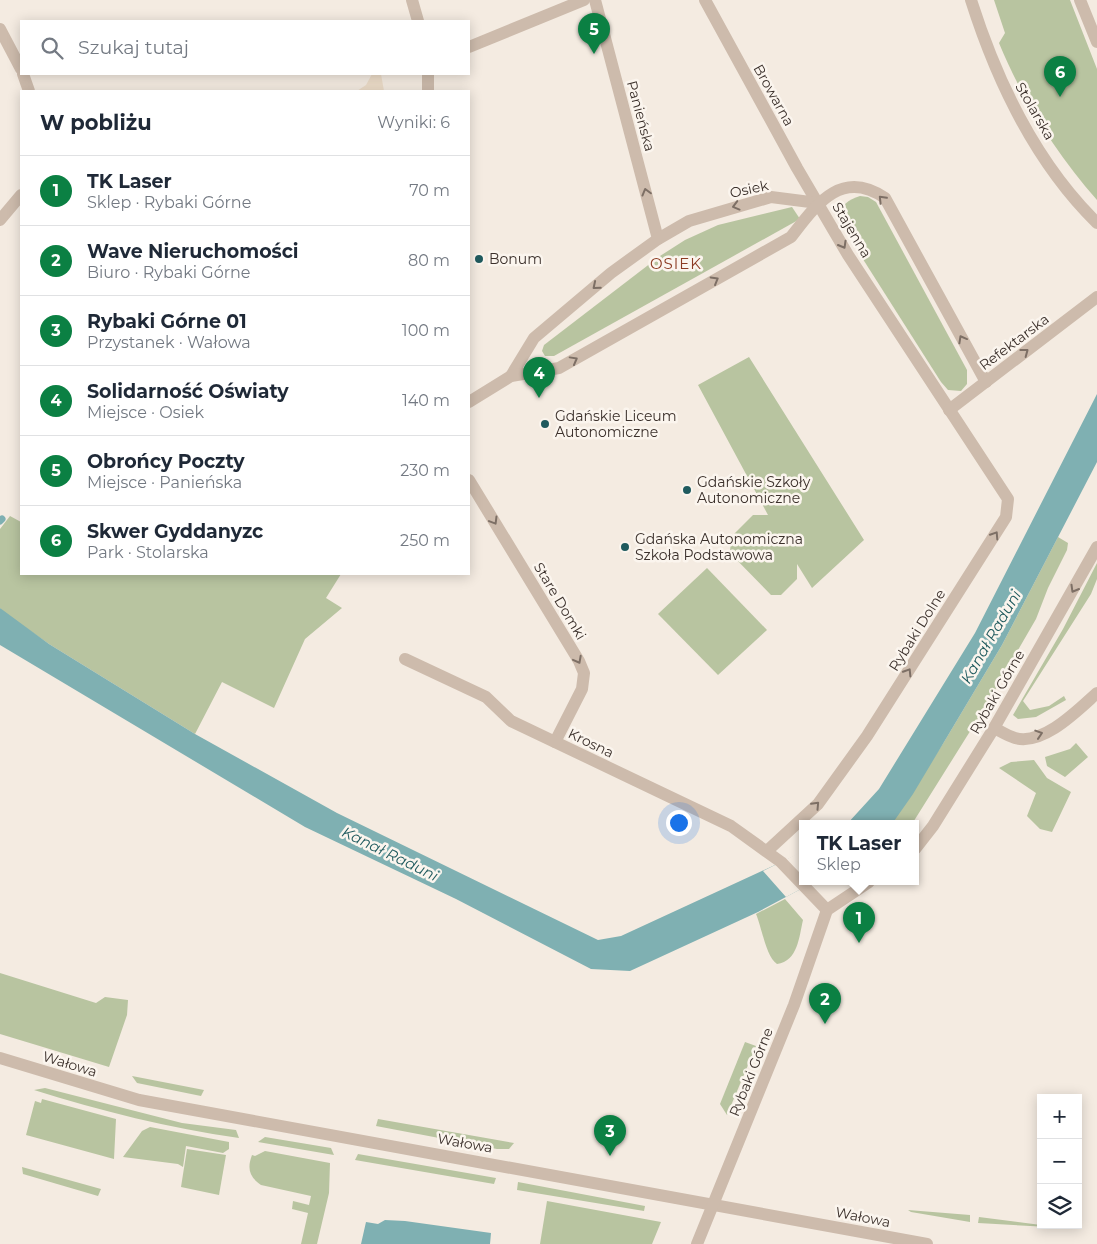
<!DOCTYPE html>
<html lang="pl">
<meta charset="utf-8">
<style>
body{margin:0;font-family:Montserrat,sans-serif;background:#f2f2f3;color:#1f2937}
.controls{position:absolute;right:15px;bottom:15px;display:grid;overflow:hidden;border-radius:0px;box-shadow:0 2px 12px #0003}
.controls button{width:45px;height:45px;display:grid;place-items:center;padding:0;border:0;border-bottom:1px solid #e0e1e3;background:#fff;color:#1f2937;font:25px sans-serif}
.you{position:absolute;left:678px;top:822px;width:18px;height:18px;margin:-12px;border:4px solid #fff;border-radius:50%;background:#1a73e8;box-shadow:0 0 0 8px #1a73e833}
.badge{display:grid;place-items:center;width:32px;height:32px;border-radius:50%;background:#0b8043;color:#fff;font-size:16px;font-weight:700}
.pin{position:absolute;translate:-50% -41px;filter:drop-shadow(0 1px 2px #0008)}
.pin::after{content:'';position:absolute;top:26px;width:18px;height:15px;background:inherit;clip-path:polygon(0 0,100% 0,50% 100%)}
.popup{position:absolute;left:799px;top:820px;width:120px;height:65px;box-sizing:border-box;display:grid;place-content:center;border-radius:0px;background:#fff;filter:drop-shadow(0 1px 4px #0005);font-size:16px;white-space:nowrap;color:#747a83}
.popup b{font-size:19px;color:#1f2937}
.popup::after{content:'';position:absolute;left:50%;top:100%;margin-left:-10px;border:10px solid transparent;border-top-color:#fff}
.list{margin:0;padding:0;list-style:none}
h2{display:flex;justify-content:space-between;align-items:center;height:65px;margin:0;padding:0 20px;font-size:21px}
h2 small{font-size:16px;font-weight:400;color:#747a83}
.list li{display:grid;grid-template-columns:32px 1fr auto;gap:15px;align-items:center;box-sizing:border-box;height:70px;padding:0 20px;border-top:1px solid #e0e1e3}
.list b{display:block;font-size:19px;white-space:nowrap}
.list p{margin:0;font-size:16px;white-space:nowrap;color:#747a83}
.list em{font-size:16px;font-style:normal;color:#747a83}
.icon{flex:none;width:28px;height:28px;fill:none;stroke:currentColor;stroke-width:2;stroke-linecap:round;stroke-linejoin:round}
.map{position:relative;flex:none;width:1097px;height:1244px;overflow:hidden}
.search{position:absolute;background:#fff;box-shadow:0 2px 12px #0003;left:20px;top:20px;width:450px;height:55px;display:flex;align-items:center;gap:12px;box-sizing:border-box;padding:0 18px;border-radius:0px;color:#747a83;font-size:19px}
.panel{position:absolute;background:#fff;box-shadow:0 2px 12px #0003;left:20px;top:90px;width:450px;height:485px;border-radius:0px}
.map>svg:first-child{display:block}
.green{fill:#b8c4a0}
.plaza{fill:#ecdcc8}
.water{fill:#7fb0b2}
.pier{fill:#f4ebe1}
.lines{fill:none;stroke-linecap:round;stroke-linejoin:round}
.stream{stroke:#7fb0b2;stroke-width:7}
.minor{stroke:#cdbbac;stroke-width:12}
.oneway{stroke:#7d6f65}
.poi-dot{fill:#1f5a5e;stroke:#fbf5ee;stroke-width:2}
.labels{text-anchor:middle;stroke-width:5;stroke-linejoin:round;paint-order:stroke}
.street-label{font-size:14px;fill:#3b302b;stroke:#fbf5ee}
.poi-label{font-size:14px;fill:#3b302b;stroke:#fbf5ee;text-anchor:start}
.neighbourhood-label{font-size:15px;letter-spacing:1px;fill:#8c3b22;stroke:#fbf5ee}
.water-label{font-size:15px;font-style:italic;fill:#1f5a5e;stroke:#fbf5ee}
</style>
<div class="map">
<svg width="1097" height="1244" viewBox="0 0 1097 1244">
<rect width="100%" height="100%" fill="#f4ebe1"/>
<g class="green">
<path d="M994 0H1070L1097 69V200C1056 153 1023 101 999 43L1005 33Z"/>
<path d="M860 196 868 197 876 202 967 370V384L961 391 948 390 941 382 840 223C838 207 847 200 860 196Z"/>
<path d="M792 207 800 219 554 356H545L542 351 544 345 660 256 685 240 718 225Z"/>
<path d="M749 357 864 540 812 588 797 564V579L781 595H771L730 553 731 537 753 515H768L698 385Z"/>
<path d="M10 516 21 522V574H341L326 598 342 608 305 639 274 708 222 682 195 734 49 644 3 612 0 608V529Z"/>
<path d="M1058 537 1068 543 1067 550 1048 588 1036 619 984 709 912 824H891L944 742 1002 645Z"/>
<path d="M1097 563V579L1091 594 1023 701 1030 710 1049 706 1064 696 1066 700 1036 717 1018 719 1013 715 1063 629Z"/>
<path d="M707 568 767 630 718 675 658 614Z"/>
<path d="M1076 743 1088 757 1065 777 1047 766 1045 757 1070 749Z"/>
<path d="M1034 760 1047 778 1071 792 1052 832 1040 829 1027 816 1036 793 999 768 1011 762Z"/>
<path d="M785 899 803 920C799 937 798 961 777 964 766 957 762 928 756 914Z"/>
<path d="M0 973 96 1003 105 997 128 1000 127 1015 109 1067 0 1034Z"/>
<path d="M745 1042 756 1046 727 1115 720 1104Z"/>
<path d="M132 1076 204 1090 201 1096 137 1083Z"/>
<path d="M45 1088 182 1123 236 1130 239 1138C169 1128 101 1111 34 1090Z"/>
<path d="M42 1099 116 1119 114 1159 26 1135 35 1101 41 1103Z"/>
<path d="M378 1119 514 1143 509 1149H497L376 1126Z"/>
<path d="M150 1127 229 1142V1149L223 1153 186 1146 183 1167 178 1164 123 1157 142 1131Z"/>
<path d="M265 1137 331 1148 334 1155 258 1142Z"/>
<path d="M187 1149 226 1155 219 1195 181 1187Z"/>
<path d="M265 1151 330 1163 329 1193 317 1244H301L308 1213 292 1209 293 1201 309 1205 311 1196 261 1185C249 1177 247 1168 252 1155L255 1156Z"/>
<path d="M358 1154 496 1178 494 1184 355 1160Z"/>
<path d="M22 1167 101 1189 98 1196 23 1174Z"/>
<path d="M518 1182 645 1206 644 1211 517 1190Z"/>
<path d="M547 1201 661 1222 652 1244H540Z"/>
<path d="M908 1210 970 1215V1222L911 1212Z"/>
<path d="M979 1217 1041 1225H1050L1049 1227 978 1223Z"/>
</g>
<path class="plaza" d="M372 74H381L384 91H357L366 85Z"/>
<g class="water">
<path d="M1097 394V462L1002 645 913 794 892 824H847L879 789 975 633Z"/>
<path d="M0 608 49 644 195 734 337 813 598 940 621 936 803 852V882H814L758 912 630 971 591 969 456 899 305 827 0 645Z"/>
<path d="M385 1220 405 1221 491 1233 490 1244H361L366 1222 378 1224Z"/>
</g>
<path class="pier" d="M801 852 803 854V882H814L786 897 763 871Z"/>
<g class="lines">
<path class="stream" d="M0 521 2 519"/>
<g class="minor">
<path d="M412 0 418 21"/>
<path d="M595 0 658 239"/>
<path d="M705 0 797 168 848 255 1008 499 1006 517 867 736 818 804 767 851"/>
<path d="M971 0C997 82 1035 162 1097 223"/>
<path d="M1080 0 1097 42"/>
<path d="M0 29 21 69"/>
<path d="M469 47 584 0"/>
<path d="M23 74 29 91"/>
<path d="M428 91V74"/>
<path d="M0 220 21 195"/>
<path d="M511 376 534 338 611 273 658 239 689 221 771 197 818 203"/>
<path d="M469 402 511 376 559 368 791 237C816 205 841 168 885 198L986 382"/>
<path d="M949 410 1097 297"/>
<path d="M469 480 579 661 584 673 582 689 555 742"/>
<path d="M405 659 486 697 511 721 731 826 781 862 827 910"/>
<path d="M994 728C1000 731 1008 736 1015 738 1043 746 1078 710 1097 693"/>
<path d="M915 849 933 826 994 728 1097 547"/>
<path d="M0 1058 139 1100 927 1244"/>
<path d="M697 1244 794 1005 827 910 869 882"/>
</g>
</g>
<defs><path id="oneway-chevron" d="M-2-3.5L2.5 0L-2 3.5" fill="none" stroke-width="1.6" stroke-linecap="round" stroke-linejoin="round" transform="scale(1.25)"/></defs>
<g class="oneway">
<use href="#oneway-chevron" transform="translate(646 192) rotate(-105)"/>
<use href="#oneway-chevron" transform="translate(882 199) rotate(-134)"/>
<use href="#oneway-chevron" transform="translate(736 206) rotate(165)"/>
<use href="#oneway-chevron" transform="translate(843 245) rotate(60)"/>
<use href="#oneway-chevron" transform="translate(715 280) rotate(-30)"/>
<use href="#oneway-chevron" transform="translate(596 286) rotate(140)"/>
<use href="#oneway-chevron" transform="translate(962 339) rotate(-119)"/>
<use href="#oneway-chevron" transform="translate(1025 352) rotate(-37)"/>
<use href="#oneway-chevron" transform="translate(574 360) rotate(-29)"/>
<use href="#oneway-chevron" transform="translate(494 521) rotate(59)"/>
<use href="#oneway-chevron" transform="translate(995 535) rotate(-57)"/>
<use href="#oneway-chevron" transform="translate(1074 589) rotate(120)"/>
<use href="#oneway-chevron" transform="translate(578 660) rotate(62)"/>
<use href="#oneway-chevron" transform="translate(908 672) rotate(-58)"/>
<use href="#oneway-chevron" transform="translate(1039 734) rotate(-18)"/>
<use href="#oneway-chevron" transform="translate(816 805) rotate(-47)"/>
</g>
<g class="poi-dot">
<circle cx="479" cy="259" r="5"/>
<circle cx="545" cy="424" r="5"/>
<circle cx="687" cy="490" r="5"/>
<circle cx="625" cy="547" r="5"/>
</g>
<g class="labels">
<g class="street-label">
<text transform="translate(774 95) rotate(61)" y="5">Browarna</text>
<text transform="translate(1035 111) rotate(60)" y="5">Stolarska</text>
<text transform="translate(641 116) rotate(75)" y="5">Panieńska</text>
<text transform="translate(749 189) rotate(-12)" y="5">Osiek</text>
<text transform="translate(852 230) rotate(59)" y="5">Stajenna</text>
<text transform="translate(1014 342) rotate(-37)" y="5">Refektarska</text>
<text transform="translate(560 601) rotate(59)" y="5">Stare Domki</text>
<text transform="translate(917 630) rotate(-58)" y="5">Rybaki Dolne</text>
<text transform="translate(997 692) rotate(-60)" y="5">Rybaki Górne</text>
<text transform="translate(591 743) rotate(26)" y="5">Krosna</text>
<text transform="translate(70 1064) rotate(17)" y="5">Wałowa</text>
<text transform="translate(751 1072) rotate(-68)" y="5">Rybaki Górne</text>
<text transform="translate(465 1143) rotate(10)" y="5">Wałowa</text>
<text transform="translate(863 1217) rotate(11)" y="5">Wałowa</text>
</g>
<g class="poi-label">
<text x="489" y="264">Bonum</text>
<text x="555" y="421">Gdańskie Liceum<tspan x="555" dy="16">Autonomiczne</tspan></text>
<text x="697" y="487">Gdańskie Szkoły<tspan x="697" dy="16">Autonomiczne</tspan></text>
<text x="635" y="544">Gdańska Autonomiczna<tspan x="635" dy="16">Szkoła Podstawowa</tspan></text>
</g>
<g class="neighbourhood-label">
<text x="676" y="269">OSIEK</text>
</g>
<g class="water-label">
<text transform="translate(991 637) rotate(-60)" y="5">Kanał Raduni</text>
<text transform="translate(390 854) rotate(26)" y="5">Kanał Raduni</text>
</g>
</g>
</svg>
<div class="controls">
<button>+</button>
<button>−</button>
<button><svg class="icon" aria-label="layers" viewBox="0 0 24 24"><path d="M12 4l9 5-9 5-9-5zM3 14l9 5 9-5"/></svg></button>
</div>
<div class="you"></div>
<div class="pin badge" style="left:859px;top:943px">1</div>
<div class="popup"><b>TK Laser</b>Sklep</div>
<div class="pin badge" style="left:825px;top:1024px">2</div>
<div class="pin badge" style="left:610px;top:1156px">3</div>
<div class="pin badge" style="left:539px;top:398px">4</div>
<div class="pin badge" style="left:594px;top:54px">5</div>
<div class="pin badge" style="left:1060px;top:97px">6</div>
<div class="search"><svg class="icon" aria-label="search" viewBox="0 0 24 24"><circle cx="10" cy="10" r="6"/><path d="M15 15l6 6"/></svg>Szukaj tutaj</div>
<section class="panel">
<h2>W pobliżu<small>Wyniki: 6</small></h2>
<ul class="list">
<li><span class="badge">1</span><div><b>TK Laser</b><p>Sklep · Rybaki Górne</p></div><em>70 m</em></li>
<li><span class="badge">2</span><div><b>Wave Nieruchomości</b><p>Biuro · Rybaki Górne</p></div><em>80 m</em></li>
<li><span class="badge">3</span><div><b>Rybaki Górne 01</b><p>Przystanek · Wałowa</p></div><em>100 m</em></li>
<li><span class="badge">4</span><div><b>Solidarność Oświaty</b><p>Miejsce · Osiek</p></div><em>140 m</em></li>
<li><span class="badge">5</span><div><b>Obrońcy Poczty</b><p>Miejsce · Panieńska</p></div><em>230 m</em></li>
<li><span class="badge">6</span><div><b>Skwer Gyddanyzc</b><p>Park · Stolarska</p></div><em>250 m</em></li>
</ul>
</section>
</div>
